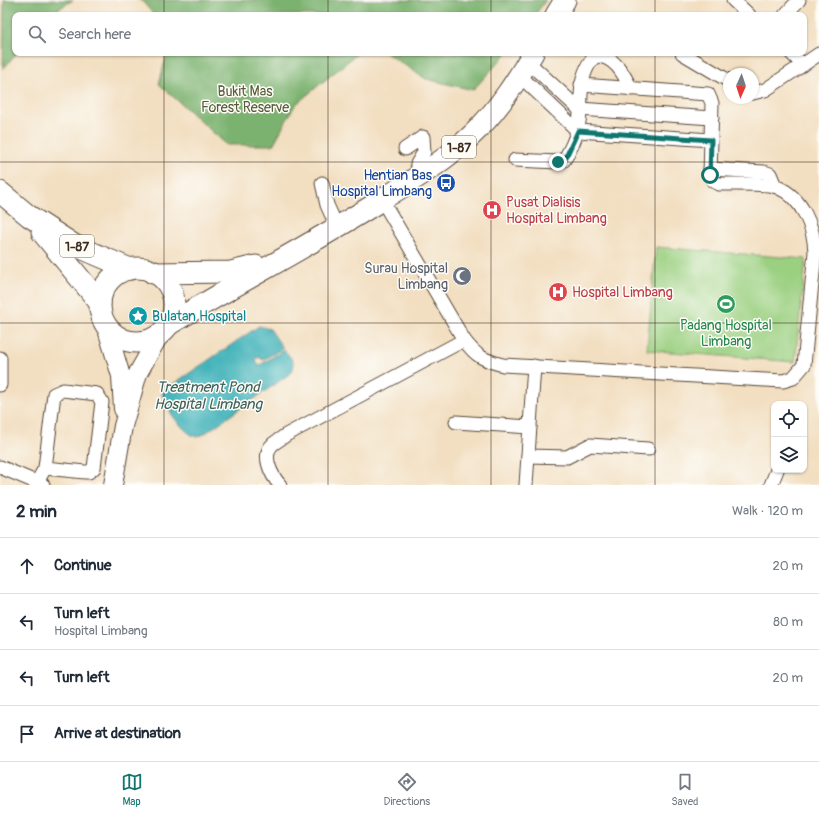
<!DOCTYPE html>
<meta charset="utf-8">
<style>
body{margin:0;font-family:Pangolin,sans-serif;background:#f2f2f3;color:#1f2937}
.controls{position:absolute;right:12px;bottom:12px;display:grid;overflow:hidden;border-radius:8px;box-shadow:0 1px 3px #0004}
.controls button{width:36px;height:36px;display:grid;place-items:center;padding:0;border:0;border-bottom:1px solid #e0e1e3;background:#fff;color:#1f2937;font:20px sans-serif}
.compass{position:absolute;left:723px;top:68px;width:36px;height:36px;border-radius:50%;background:#fff;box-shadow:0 1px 3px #0004;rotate:183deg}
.stop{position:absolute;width:12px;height:12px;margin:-9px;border:3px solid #0f766e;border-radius:50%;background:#fff}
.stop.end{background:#0f766e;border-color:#fff;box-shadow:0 1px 4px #0008}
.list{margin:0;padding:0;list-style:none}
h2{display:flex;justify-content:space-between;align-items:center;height:52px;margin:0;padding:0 16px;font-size:17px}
h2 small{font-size:13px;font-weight:400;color:#747a83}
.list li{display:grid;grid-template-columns:26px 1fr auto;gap:12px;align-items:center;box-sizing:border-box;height:56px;padding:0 16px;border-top:1px solid #e0e1e3}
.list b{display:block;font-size:15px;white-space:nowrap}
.list p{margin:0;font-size:13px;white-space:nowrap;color:#747a83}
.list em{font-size:13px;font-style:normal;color:#747a83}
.icon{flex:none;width:22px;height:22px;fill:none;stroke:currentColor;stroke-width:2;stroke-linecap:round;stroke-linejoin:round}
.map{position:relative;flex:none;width:819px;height:485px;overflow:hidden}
.search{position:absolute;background:#fff;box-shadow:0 1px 3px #0004;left:12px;right:12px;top:12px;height:44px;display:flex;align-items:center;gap:10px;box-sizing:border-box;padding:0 14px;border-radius:8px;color:#747a83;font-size:15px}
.sheet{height:276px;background:#fff}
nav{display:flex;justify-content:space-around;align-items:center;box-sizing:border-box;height:56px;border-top:1px solid #e0e1e3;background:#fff;font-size:11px;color:#747a83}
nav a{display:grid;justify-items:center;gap:2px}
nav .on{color:#0f766e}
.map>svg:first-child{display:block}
.green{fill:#9bd081;stroke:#6b7d50}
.forest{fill:#7cb26f;stroke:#5c6e46}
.water{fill:#43b3ba;stroke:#3f6e6c}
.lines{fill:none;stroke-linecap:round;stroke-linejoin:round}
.minor-casing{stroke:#564536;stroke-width:15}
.secondary-casing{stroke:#564536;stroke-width:20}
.trunk-casing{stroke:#564536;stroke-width:23}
.minor{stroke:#fff;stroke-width:13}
.secondary{stroke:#fff;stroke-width:18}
.trunk{stroke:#fff;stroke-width:21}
.route{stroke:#0f766e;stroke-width:5}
.grid{fill:none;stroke:#3b2a1e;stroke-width:1;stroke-opacity:0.55}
.labels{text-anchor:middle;stroke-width:3;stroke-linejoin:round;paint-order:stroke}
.shield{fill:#fdfcf7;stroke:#75695f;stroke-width:1}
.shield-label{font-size:13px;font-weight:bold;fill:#3b2a1e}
.park-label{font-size:14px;fill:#585c3c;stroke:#fdfcf7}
.transit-label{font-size:14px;fill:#164399;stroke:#fdfcf7;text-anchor:end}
.health-label{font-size:14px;fill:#be3a42;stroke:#fdfcf7;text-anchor:start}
.worship-label{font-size:14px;fill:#5b616d;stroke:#fdfcf7;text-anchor:end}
.culture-label{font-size:14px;fill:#0d838f;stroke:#fdfcf7;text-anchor:start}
.leisure-label{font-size:14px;fill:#27864d;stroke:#fdfcf7}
.water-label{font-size:15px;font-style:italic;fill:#3e615c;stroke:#fdfcf7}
</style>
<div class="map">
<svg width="819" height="485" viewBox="0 0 819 485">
<rect width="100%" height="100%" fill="#fdfcf7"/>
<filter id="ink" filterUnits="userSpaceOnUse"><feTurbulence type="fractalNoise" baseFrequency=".025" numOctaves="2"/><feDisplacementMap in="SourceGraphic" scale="8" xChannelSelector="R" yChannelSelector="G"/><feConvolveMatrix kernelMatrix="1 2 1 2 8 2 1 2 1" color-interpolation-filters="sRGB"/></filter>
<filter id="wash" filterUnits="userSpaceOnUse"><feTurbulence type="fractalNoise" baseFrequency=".012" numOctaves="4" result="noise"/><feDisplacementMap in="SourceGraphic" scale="16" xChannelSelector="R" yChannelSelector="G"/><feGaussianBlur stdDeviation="0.9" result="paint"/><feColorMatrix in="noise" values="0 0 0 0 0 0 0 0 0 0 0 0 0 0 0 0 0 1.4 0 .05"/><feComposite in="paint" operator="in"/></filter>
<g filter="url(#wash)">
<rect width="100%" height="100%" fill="#f2dec0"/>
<path class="green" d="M656 247 806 259 795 362 647 350Z"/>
<g class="forest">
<path d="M4 0H73L49 15H15V53H17L3 69Z"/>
<path d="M139 0H546L535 15H154L142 1Z"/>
<path d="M167 53H358L295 105 273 145H227L159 84Z"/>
<path d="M386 53H507L473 90 426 79Z"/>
</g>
<path class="water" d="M259 326 270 329 283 348 263 360 259 357 256 359 257 364 260 365 284 350C291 358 297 363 291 373L204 434 197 437C184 434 164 407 162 394L166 389 188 374Z"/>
</g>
<g filter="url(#ink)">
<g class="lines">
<g class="minor-casing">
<g id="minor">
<path d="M733 0 749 15"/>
<path d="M785 15 799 0"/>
<path d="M682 53 729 81"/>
<path d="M791 53 803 65"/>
<path d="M528 62 579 109"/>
<path d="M519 75 578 131"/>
<path d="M753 93 765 90 819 54"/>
<path d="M579 109 712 118"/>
<path d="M578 131 711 140 712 103 708 94 581 85"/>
<path d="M405 149 423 137 424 152 417 164 424 174"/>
<path d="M515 160 558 162 564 160C569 152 575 140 577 131 585 105 574 79 595 56 614 55 624 74 631 89"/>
<path d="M710 169 764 172 770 174 775 186"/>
<path d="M322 183 327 205 337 227"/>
<path d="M382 200 464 340C476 356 483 360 503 365L783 381 793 378 804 365 815 252C814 227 802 197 777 187 767 183 731 184 719 184L713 181 710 175 711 140"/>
<path d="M0 358V385"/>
<path d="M456 422 530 427"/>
<path d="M528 456 567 457 590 445 648 449"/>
<path d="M0 467 43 485"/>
<path d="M37 482 45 468 54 394 63 390 97 394 102 402 94 468 89 472H85L45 468"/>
<path d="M280 485C271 475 261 455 273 444 277 441 282 438 286 435L464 340"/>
<path d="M526 485 534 366"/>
<path d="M771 485 777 470"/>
</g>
</g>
<g class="secondary-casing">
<g id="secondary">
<path d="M106 326 121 376 123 409"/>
<path d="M113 485 123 426 138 373 160 334"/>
</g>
</g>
<g class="trunk-casing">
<g id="trunk">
<path d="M556 15 565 0"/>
<path d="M0 192 29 216 74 245 130 269"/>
<path d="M42 232 100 303"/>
<circle cx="137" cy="305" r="37"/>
<path d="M153 273 231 272 256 266"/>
<path d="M168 325C239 282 313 244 383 199 416 178 450 158 478 129 500 107 517 80 533 53"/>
</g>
</g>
<use href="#minor" class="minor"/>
<use href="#secondary" class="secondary"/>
<use href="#trunk" class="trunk"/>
</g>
</g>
<g class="lines" filter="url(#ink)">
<path class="route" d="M558 162 564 160 566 157 578 131 711 140 710 175"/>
</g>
<path class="grid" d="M164 0V15M328 0V15M491 0V15M655 0V15M164 53V485M328 53V485M491 53V485M655 53V485M0 162H819M0 323H819"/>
<defs>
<g id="bus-disc" transform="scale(1)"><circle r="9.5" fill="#1a4fb4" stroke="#fdfcf7"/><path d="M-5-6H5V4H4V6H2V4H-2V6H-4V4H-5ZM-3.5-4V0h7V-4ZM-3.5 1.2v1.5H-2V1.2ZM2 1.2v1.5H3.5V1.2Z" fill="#fff"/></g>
<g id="hospital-disc" transform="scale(1)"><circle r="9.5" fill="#e0444e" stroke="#fdfcf7"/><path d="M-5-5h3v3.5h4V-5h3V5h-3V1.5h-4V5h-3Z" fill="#fff"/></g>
<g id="mosque-disc" transform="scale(1)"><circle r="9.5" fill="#6b7280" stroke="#fdfcf7"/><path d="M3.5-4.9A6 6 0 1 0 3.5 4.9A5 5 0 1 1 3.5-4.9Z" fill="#fff"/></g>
<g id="stadium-disc" transform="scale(1)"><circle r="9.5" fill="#2e9e5b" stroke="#fdfcf7"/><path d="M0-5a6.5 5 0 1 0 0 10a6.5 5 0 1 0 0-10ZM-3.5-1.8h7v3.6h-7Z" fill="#fff"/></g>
<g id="sight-disc" transform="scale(1)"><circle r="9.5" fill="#0f9aa8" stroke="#fdfcf7"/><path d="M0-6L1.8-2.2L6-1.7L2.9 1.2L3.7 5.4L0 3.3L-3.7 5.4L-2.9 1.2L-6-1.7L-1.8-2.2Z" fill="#fff"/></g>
</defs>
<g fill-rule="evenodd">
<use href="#bus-disc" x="446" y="183"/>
<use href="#hospital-disc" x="492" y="210"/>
<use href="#mosque-disc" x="462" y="276"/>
<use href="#hospital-disc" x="558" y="292"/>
<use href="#stadium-disc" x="726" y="304"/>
<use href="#sight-disc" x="138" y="316"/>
</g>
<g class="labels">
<g class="shield">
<rect x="442" y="136" width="34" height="22" rx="3"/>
<rect x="60" y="235" width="34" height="22" rx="3"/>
</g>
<g class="shield-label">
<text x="459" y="152">1-87</text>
<text x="77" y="251">1-87</text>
</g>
<g class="park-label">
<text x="245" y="96">Bukit Mas<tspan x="245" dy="16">Forest Reserve</tspan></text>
</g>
<g class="transit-label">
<text x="432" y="180">Hentian Bas<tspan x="432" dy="16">Hospital Limbang</tspan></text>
</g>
<g class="health-label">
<text x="506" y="207">Pusat Dialisis<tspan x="506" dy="16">Hospital Limbang</tspan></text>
<text x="572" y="297">Hospital Limbang</text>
</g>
<g class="worship-label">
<text x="448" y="273">Surau Hospital<tspan x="448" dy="16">Limbang</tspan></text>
</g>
<g class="culture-label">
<text x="152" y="321">Bulatan Hospital</text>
</g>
<g class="leisure-label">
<text x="726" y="330">Padang Hospital<tspan x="726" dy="16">Limbang</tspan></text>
</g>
<g class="water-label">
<text x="208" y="392">Treatment Pond<tspan x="208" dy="17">Hospital Limbang</tspan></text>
</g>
</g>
</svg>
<div class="controls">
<button><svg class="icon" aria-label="locate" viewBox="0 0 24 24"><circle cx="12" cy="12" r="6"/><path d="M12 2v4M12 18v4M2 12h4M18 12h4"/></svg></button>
<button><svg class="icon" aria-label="layers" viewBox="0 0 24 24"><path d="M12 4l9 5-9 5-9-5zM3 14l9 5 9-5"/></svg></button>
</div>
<svg class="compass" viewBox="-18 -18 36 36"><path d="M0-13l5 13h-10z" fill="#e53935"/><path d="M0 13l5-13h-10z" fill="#747a83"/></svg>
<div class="stop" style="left:710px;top:175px"></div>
<div class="stop end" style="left:558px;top:162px"></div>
<div class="search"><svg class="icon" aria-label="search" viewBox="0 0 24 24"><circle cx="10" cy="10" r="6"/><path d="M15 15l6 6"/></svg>Search here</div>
</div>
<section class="sheet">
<h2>2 min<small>Walk · 120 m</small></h2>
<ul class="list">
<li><svg class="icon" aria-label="ahead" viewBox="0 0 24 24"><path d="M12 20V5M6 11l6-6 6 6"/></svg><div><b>Continue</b></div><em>20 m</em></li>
<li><svg class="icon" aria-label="left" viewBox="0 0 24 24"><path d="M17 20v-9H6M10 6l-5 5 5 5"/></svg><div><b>Turn left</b><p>Hospital Limbang</p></div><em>80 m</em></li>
<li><svg class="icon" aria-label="left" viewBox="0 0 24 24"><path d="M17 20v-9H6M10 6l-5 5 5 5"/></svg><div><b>Turn left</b></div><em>20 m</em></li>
<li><svg class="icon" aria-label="arrive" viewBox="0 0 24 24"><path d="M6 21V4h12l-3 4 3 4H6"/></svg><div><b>Arrive at destination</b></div></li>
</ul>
</section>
<nav>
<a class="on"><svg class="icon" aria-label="map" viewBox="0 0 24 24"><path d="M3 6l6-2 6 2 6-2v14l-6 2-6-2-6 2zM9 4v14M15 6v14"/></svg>Map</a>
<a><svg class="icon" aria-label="directions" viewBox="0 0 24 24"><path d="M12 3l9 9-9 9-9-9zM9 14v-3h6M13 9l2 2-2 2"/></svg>Directions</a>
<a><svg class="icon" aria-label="saved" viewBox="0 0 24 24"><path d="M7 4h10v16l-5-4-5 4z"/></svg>Saved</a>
</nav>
